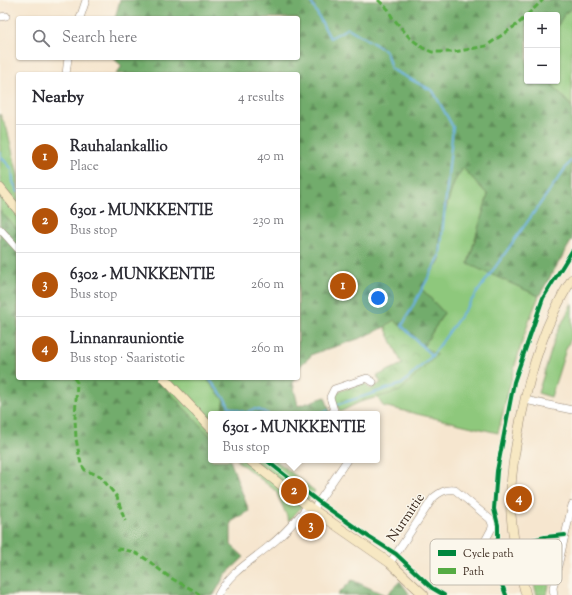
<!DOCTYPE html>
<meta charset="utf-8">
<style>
body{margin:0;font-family:"Sorts Mill Goudy",serif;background:#f7f7f7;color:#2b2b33}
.controls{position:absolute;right:12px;top:12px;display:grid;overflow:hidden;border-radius:4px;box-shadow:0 1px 3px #0004}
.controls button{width:36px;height:36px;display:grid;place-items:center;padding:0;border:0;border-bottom:1px solid #e1e1e2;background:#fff;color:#2b2b33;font:20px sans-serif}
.you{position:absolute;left:378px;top:298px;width:14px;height:14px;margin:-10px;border:3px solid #fff;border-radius:50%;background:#1a73e8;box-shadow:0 0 0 6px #1a73e833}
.badge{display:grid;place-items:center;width:26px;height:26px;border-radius:50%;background:#b45309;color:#fff;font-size:13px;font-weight:700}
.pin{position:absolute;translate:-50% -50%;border:2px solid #fff;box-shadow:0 1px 4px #0006}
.popup{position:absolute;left:208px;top:411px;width:172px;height:52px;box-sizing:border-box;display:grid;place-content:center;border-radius:4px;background:#fff;filter:drop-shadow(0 1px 3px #0005);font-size:13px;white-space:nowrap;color:#7c7c81}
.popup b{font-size:15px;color:#2b2b33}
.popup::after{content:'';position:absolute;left:50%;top:100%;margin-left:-8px;border:8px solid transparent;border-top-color:#fff}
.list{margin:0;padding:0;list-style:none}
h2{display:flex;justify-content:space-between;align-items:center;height:52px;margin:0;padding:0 16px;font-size:17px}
h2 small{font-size:13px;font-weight:400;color:#7c7c81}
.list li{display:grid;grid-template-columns:26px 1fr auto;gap:12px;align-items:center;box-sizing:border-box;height:64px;padding:0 16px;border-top:1px solid #e1e1e2}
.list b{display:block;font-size:15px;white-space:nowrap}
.list p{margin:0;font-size:13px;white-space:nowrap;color:#7c7c81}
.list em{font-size:13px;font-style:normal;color:#7c7c81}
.icon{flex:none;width:22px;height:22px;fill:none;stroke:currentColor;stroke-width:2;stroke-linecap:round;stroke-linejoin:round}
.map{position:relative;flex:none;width:572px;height:595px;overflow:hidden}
.search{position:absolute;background:#fff;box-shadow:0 1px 3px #0004;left:16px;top:16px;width:284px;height:44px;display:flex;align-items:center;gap:10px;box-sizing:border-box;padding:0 14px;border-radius:4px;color:#7c7c81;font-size:15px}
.panel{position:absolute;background:#fff;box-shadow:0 1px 3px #0004;left:16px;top:72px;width:284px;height:308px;border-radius:4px}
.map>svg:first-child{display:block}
.grass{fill:#8ec87c;stroke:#64794d}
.forest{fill:url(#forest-firs);stroke:#566b45}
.park{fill:url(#park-crowns);stroke:#64794d}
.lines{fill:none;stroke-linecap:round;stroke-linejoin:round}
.stream{stroke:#6ab1e1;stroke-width:2}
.street-casing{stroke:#988876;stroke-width:8}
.secondary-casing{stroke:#988876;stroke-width:10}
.street{stroke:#fff;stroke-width:7}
.secondary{stroke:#f7e8c3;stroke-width:9}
.quiet{stroke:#55ab43;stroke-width:3;stroke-dasharray:6 3;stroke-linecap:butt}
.cycleway-casing{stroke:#fbf7ec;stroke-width:6}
.cycleway{stroke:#00873e;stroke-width:4}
.labels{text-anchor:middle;stroke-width:3;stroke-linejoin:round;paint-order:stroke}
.street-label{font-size:14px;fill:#3b2a1e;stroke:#fbf7ec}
.key{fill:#fbf7ec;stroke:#c1baae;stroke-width:1}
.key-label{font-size:11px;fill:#3b2a1e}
</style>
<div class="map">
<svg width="572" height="595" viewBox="0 0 572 595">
<defs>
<pattern id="forest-firs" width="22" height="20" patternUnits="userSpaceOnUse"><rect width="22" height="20" fill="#72ac6c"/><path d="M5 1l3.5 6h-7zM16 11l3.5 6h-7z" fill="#5f8c58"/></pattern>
<pattern id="park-crowns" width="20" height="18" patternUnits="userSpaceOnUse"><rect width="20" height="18" fill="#8ec87c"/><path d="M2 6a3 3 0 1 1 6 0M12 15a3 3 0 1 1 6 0" fill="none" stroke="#75a365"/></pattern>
</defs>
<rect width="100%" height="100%" fill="#fbf7ec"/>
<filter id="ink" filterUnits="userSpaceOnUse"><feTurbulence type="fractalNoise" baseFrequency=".025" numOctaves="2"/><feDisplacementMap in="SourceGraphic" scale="8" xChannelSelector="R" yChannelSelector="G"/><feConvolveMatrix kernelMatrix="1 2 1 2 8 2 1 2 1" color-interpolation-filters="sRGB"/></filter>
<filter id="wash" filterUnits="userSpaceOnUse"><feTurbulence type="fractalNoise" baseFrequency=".012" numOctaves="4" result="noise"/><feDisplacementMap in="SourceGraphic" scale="16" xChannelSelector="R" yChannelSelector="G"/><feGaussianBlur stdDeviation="0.9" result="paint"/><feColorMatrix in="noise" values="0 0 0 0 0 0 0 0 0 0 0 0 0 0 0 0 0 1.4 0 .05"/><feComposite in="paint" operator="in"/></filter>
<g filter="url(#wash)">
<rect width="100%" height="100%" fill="#f6e6cf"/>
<g class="grass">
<path d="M572 7V107L549 81H557V27L563 16Z"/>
<path d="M0 114 7 129 18 175V230L0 211Z"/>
<path d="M463 168 488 195 468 263 539 296C520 340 509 387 498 433L383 406 377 397 400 390 436 355 423 347 444 313 421 288 440 260V228L454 182Z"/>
<path d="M572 303V336L566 349 551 397 538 393 556 335Z"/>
<path d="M156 378H207C210 385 224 398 224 401 224 405 223 410 222 414H211V437Z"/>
<path d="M236 460H275L315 491 289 521 276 491Z"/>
<path d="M545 541H558L547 595H537L523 547Z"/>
</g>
<g class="forest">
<path d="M120 0H572V7L563 16 557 27V15H527V81H549L572 107V240L539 296 468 264 488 195 463 168 454 182 440 228V260L421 288 444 313 423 347 394 320 385 327 361 338 313 354 301 365 298 371V74H116L122 66 113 58H298V18H115Z"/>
<path d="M0 211 18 230V378H156L211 437V460H230L249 511 231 522V545L244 557 225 575 214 595H0Z"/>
<path d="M207 378H295L293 383 298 406 325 397 331 414H222C223 410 224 405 224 401 223 398 210 385 207 378Z"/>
<path d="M352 580 385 595H337Z"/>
<path d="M400 581 410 595H386Z"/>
</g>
<path class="park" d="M394 320 423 347 437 355 400 391 360 402 340 412 334 398 337 392 365 383 370 389 381 383 377 376 402 364 385 327Z"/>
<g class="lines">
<g class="stream">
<path d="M310 0 330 38 348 28 386 51 391 69 433 91 453 127 440 256 402 326 432 356"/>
<path d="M0 153 2 158 12 169 13 182 18 192"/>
<path d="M209 378C215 389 225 395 229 407L246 413C255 406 259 410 268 414"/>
<path d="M336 405 402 384 432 356 572 159"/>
<path d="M318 414 328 410"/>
</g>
</g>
</g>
<g filter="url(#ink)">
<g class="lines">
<g class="street-casing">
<g id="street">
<path d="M0 17 6 16"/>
<path d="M80 18 86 0"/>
<path d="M66 74 68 58"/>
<path d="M0 229 18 249"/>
<path d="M525 400 572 410"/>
<path d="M335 414 330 397 334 389 367 378 373 382"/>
<path d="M313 510 347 460"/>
<path d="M390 563 433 498C440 492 445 489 455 490L490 519 492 524V528L477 556"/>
<path d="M218 595C230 572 250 562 269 546 284 535 296 520 308 506"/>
<path d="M554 595 553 588 572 505"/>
</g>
</g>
<g class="secondary-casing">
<g id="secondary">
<path d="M0 188 18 210"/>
<path d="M164 378 211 428"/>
<path d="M249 460 308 506 390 563 424 595"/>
<path d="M526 595C519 569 513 542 511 514 509 482 515 449 521 418 531 368 545 322 572 279"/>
</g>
</g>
<use href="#street" class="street"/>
<use href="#secondary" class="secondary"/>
<g class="quiet">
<path d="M378 0 388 9 392 17 409 37 423 48 432 52H454L486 46 518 24 527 15"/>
<path d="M527 15 543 0"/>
<path d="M74 378 77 382 75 419 76 439 81 464 85 470 100 476 117 497 125 521"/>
<path d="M117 549C140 550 150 563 168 576 178 583 190 587 200 595"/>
</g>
<g class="cycleway-casing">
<g id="cycleway">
<path d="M266 460 319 502 369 537 396 554 432 588 444 595"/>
<path d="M496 548 545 537 565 535"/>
<path d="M506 595 492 559 498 537V525L494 509 497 471 514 382 543 298 572 251"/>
</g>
</g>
<use href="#cycleway" class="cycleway"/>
</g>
</g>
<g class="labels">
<g class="street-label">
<text transform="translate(405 517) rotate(-56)" y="5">Nurmitie</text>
</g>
</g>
<rect x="430" y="539" width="132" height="46" rx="6" class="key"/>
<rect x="438" y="550" width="18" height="6" fill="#00873e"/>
<rect x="438" y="568" width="18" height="6" fill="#55ab43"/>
<g class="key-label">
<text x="463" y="557">Cycle path</text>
<text x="463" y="575">Path</text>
</g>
</svg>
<div class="controls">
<button>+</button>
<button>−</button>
</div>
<div class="you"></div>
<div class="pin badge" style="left:343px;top:286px">1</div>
<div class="pin badge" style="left:294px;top:491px">2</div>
<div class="popup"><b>6301 - MUNKKENTIE</b>Bus stop</div>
<div class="pin badge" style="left:311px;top:526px">3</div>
<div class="pin badge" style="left:519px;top:499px">4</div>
<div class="search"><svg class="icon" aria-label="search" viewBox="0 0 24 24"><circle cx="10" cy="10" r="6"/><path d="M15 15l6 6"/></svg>Search here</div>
<section class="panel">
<h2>Nearby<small>4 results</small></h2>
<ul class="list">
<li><span class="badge">1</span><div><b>Rauhalankallio</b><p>Place</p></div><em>40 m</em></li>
<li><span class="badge">2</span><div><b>6301 - MUNKKENTIE</b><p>Bus stop</p></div><em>230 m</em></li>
<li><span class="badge">3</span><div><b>6302 - MUNKKENTIE</b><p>Bus stop</p></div><em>260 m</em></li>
<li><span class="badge">4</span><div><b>Linnanrauniontie</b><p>Bus stop · Saaristotie</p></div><em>260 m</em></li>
</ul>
</section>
</div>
